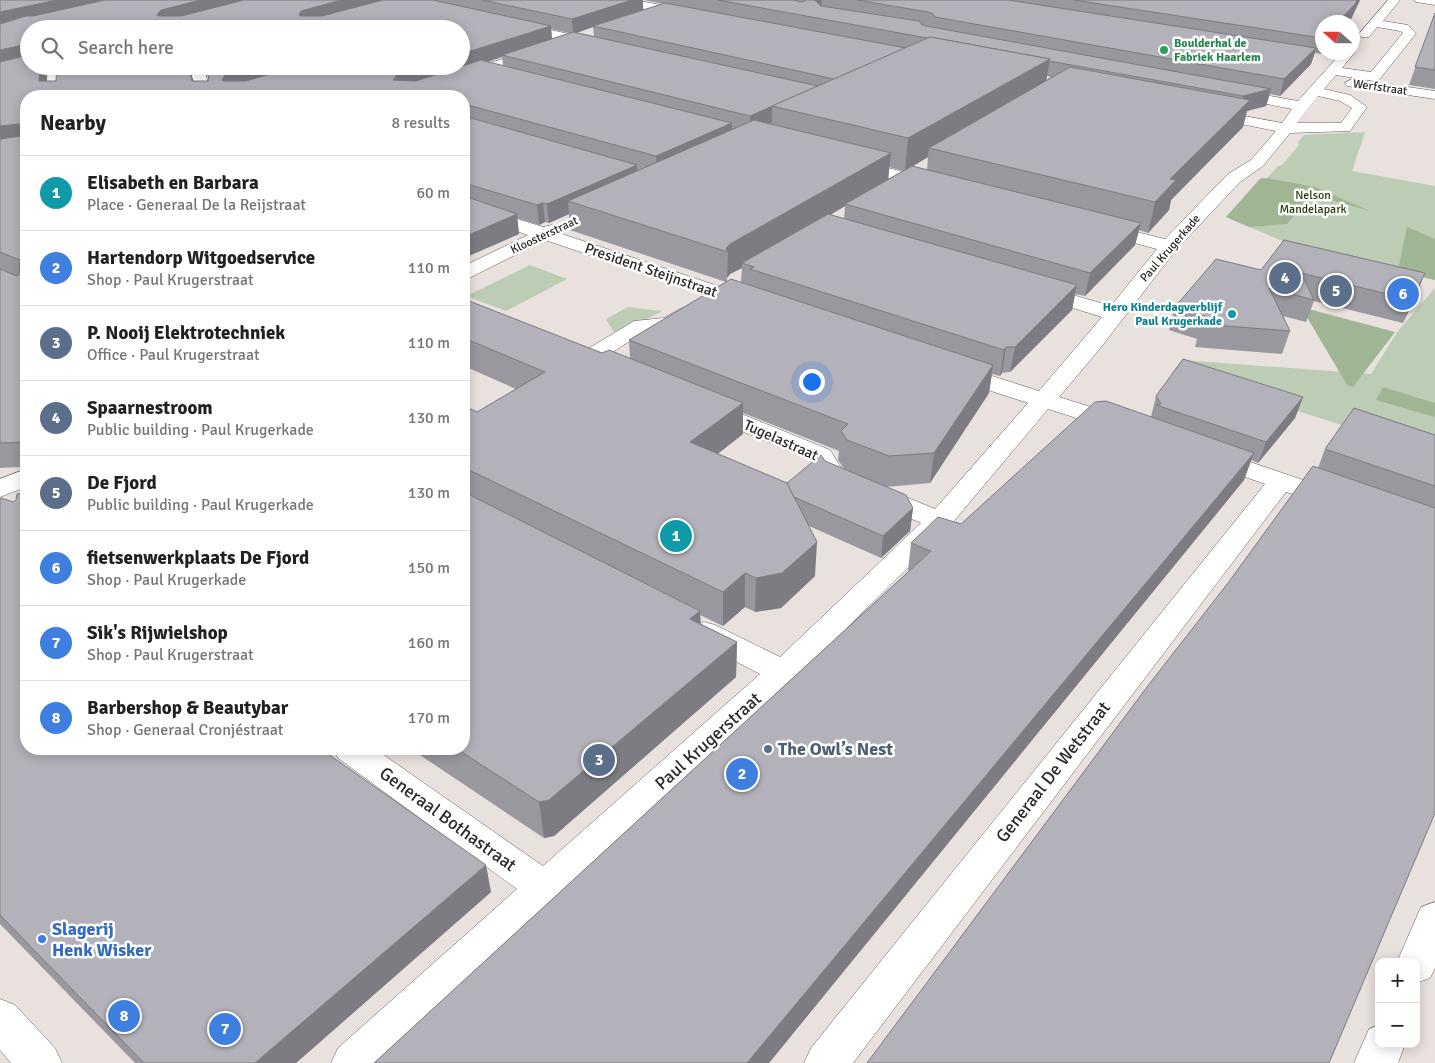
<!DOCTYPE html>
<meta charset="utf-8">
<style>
body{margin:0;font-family:Signika,sans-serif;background:#f2f2f2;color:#202124}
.controls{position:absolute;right:15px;bottom:15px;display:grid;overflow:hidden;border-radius:10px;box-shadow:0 2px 12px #0003}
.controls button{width:45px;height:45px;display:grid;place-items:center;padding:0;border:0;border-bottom:1px solid #e0e0e0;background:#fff;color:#202124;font:25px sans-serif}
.compass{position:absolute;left:1315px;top:15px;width:45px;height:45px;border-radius:50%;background:#fff;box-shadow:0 2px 12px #0003;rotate:291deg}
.you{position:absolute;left:811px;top:381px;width:18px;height:18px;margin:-12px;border:4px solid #fff;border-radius:50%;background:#1a73e8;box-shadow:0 0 0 8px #1a73e833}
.badge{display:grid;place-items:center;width:32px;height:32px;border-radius:50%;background:#1a73e8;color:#fff;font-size:16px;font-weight:700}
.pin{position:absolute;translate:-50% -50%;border:2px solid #fff;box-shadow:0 1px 5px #0006}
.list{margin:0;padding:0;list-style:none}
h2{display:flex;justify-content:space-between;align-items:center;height:65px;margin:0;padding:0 20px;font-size:21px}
h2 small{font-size:16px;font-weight:400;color:#757577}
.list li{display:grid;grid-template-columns:32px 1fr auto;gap:15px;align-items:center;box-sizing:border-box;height:75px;padding:0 20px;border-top:1px solid #e0e0e0}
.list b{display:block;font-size:19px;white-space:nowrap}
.list p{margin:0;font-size:16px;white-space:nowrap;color:#757577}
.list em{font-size:16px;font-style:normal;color:#757577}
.icon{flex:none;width:28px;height:28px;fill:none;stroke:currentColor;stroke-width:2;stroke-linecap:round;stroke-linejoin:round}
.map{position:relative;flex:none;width:1435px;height:1063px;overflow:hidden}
.search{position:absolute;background:#fff;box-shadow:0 2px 12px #0003;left:20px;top:20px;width:450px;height:55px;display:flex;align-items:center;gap:12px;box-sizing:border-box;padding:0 18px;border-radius:28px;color:#757577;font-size:19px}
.panel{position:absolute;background:#fff;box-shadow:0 2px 12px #0003;left:20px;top:90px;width:450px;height:665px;border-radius:20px}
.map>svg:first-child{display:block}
.green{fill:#bdccb4}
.forest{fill:#a0b593}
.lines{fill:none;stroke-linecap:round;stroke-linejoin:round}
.street-casing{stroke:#645d59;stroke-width:1}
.secondary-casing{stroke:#645d59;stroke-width:1}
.street{fill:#fff;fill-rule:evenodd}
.secondary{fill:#fff;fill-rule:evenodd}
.wall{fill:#9a989f;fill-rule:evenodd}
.shaded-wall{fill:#7d7c82}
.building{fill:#b3b1b9;stroke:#7d7c82}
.leisure-dot{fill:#2e9e5b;stroke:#fff;stroke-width:2}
.culture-dot{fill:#0f9aa8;stroke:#fff;stroke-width:2}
.service-dot{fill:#5c6f8a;stroke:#fff;stroke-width:2}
.shop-dot{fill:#3f7fe0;stroke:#fff;stroke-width:2}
.labels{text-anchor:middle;stroke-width:5;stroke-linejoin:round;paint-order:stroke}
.far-leisure-label{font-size:12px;font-weight:bold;fill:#27864d;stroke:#fff;text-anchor:start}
.far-street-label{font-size:12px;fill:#2c2928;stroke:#fff}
.far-park-label{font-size:12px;fill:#1d3904;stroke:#fff}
.far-culture-label{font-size:12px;font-weight:bold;fill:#0d838f;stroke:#fff;text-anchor:end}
.street-label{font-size:15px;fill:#2c2928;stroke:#fff}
.near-street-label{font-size:18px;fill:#2c2928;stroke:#fff}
.near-service-label{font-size:18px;font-weight:bold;fill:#4e5e75;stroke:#fff;text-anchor:start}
.near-shop-label{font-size:18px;font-weight:bold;fill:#366cbe;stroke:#fff;text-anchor:start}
</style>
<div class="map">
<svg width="1435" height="1063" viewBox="0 0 1435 1063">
<rect width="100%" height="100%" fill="#e9e1dd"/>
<g class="green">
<path d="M1365 132 1352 171 1435 186V280L1306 251 1226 217 1261 178H1267L1278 166 1282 165 1299 145 1298 142 1304 135Z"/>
<path d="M530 265 567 279 506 311 467 296Z"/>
<path d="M1435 288V455L1174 371 1182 360 1371 374 1398 331Z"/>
<path d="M628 307 662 311 616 336 606 319Z"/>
</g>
<g class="forest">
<path d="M1266 178 1315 187 1370 211 1310 194 1287 224 1249 227 1226 217 1260 179Z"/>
<path d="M1407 227 1435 239V280L1398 271Z"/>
<path d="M1301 307 1395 332 1353 387 1347 385Z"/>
<path d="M1383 387 1435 403V417L1376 400Z"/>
</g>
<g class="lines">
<g class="street-casing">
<g id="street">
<path d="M610 0H634L688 10 694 14 688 18 616 3Z"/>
<path d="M1388 0H1400L1383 21 1408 25 1416 33 1414 36 1379 80 1374 81 1336 75 1324 89 1350 95 1367 107 1350 131 1290 133 1263 166 1240 182 1176 250 1098 351 1059 397 1129 419 1132 424 1129 429 1120 431 1111 429 1048 409 949 527 794 680 385 1063H331L338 1048 517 889 338 758 333 749H375L543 866 760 674 693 639 689 632 693 625 704 622 715 625 780 657 921 523 824 481 811 460 701 414 697 409 701 404 709 402 717 404 830 450 843 471 935 509 1028 403 948 377 945 372 948 367 956 365 964 367 1039 391 1102 317 1031 295 1028 291 1031 287 1038 285 1111 306 1157 249 1094 232 1091 228 1094 224 1100 223 1165 239 1228 174 1251 160 1276 131 1202 116 1200 113 1202 110 1207 109 1282 123 1292 109 1231 97 1226 96 1224 93 1226 90 1231 89 1298 101 1342 52H1352V49L1355 52 1342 68 1371 72 1403 33 1400 31 1377 27 1369 37H1361L1359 34ZM1318 96 1340 101 1352 108 1341 123H1297Z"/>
<path d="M514 22 597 40 603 44 597 48 510 29 508 26Z"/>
<path d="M539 47 544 48 545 51 544 54 418 96H398L400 93Z"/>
<path d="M48 66H62L60 96H46Z"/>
<path d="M189 66H203L212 96H198Z"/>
<path d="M1352 79 1435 91V99L1347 86 1345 83Z"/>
<path d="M853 159 939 181 941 185 939 189 933 190 847 167 845 164 847 161Z"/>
<path d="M464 202 543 227 552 225 558 226 561 230 559 233 754 298 757 302 754 306 747 308 740 306 545 240 471 277 464 279V266L528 235 464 213Z"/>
<path d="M687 307 694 309 697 313C684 333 666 327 648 332 636 335 606 357 594 365L586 367 578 365 575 360 578 355 634 321 664 318 680 309Z"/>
<path d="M1212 449 1341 493 1345 499 1341 505 1332 507 1286 492 853 1063H804L811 1048 1265 484 1203 462 1199 457 1203 452Z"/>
<path d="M26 469V487L0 497V479Z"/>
<path d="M1435 902V968L1430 978 1416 983V962H1397L1421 907Z"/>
<path d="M0 999 15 1005 55 1048 62 1063H11L0 1050Z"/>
<path d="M1379 1025V1044H1405L1398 1063H1354L1369 1029Z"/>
</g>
</g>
<g class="secondary-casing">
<path id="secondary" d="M1414 0H1435V5L1416 2Z"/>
</g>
<use href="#street" class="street"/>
<use href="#secondary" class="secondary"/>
</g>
<g class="wall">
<path d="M0 0H643V10L663 4 644 0H1360L1351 19 1347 22H1322V52L1321 54 1315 53 1311 64 1280 96 1270 94 1266 106 1247 111 1243 127 1171 200 1169 210 1148 233 1139 230 1135 245 1085 296 1075 294 1072 310 1010 372 1002 373 1000 376 992 374 989 393 930 483 885 487 913 508 910 531 881 558 809 526 815 576 781 608 755 612 745 607 723 626 700 615 701 624 737 642 736 677 554 836 544 838 411 749H464V406L477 412 516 389 464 366V299L602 353 630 358 629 340 726 282 570 230 569 214 549 223 545 222 539 225 517 218 519 234 464 258V96H26V482L20 469 22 467 0 468ZM593 27 594 36 577 33 587 29ZM29 29H461V66H205L209 80 208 81H46L47 66H29ZM551 29 569 33 552 39ZM502 57 503 66 488 62 496 59ZM1047 76 1050 77H1051L1046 80ZM928 157 927 170 913 166ZM889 167 903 171 888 179ZM845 206 844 219 830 215ZM742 268 741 282 727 281V278L730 274ZM743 413 839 451 838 460 844 469 825 461 787 483 717 454 743 434Z"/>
<path d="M1435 13V89L1409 85Z"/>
<path d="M1284 240 1416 295 1403 323 1314 301 1306 322 1283 316 1290 331 1282 354 1195 347 1197 339 1169 330 1175 307 1261 270Z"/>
<path d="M1156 396 1303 397 1295 418 1258 463 1251 460 1244 480 769 1063H374L909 571 908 570 911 543 961 524 1151 417Z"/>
<path d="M1435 435V813L1318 468 1325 449Z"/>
<path d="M0 500 26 749 491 892 296 1063H135L0 924Z"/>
</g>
<g class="shaded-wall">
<path d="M57 0H124L0 28V12Z"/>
<path d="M201 0H260L161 29 157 15 161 10Z"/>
<path d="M341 0H391L304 25 299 15 301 11Z"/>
<path d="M632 0H643V10L593 26V27L573 34 572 19Z"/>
<path d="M814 0H822L821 8Z"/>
<path d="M1357 0H1360L1351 19 1347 22H1340L1342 18Z"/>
<path d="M551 26 552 40 502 55V57L399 91 393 80 397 75 424 66H461V54Z"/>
<path d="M23 45 29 60 0 67V50Z"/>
<path d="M1316 48 1311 64 1280 96 1284 79Z"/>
<path d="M1050 59 1045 88 929 148 928 157 905 171 908 138Z"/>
<path d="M40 66H47L45 96 39 81Z"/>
<path d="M255 66H311L229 91 222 80 225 75Z"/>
<path d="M1271 89 1266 106 1247 111 1243 127 1171 200 1169 210 1148 233 1155 202 1170 179 1238 112 1243 96Z"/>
<path d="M772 106V122L750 132V116Z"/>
<path d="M732 123 731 140 657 174 656 156Z"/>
<path d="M19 124 26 141 0 144V126Z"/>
<path d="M891 153 888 181 845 204V206L747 265 742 263V268L730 274 727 278 728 252 726 249 730 244Z"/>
<path d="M637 165 638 183 568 201 569 214 549 223 547 204Z"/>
<path d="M543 203 545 222 539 225 537 205Z"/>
<path d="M517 214 519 234 464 258V237Z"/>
<path d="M1141 223 1135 245 1085 296 1090 273Z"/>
<path d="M1425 273 1416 295 1403 323 1412 300Z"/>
<path d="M1077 285 1072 310 1010 372 1015 347Z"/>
<path d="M1006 347 1002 373 1000 376 1004 350Z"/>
<path d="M993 365 989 393 930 483 934 453Z"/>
<path d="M1303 397 1295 418 1258 463 1266 442Z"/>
<path d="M743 403V434L691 475 690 442Z"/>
<path d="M1254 453 1244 480 769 1063H747Z"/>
<path d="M913 508 910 531 881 558 883 536Z"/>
<path d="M817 542 815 576 781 608 755 612 756 578Z"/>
<path d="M745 573V607L723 626V592Z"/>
<path d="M700 611 701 645 690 619Z"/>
<path d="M737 642 736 677 554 836 544 838 539 802Z"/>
<path d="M486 865 491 892 296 1063H255Z"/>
</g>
<g class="building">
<path d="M0 0H57L0 12Z"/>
<path d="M105 0H201L161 10 157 15 159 16H181L244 0H341L301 11 299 15 301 16H322L383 0H433L551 26 461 54V29H29V49H25L23 45 0 50V24L26 16H33Z"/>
<path d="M482 0H632L572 19Z"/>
<path d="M718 0H793L802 2 806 0H815L821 6 919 21 922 25 926 26 1271 89 1243 96 1049 61 1050 59 930 37 927 38Z"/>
<path d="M857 0H1008L1316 48 1284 79 935 17 932 13 928 12Z"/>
<path d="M1074 0H1357L1355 4 1342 18H1346L1342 22H1322V38Z"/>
<path d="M665 3 906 48 834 79 593 26Z"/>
<path d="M1435 13V70L1415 67Z"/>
<path d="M573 32 818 86 750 116 502 55Z"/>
<path d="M930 37 1050 59 908 138 772 106Z"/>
<path d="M29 55V66H40L39 81H56L57 66H188L192 81H208L209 79 205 66H255L225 75 222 80 224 81H246L297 66H424L397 75 393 80 416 81 481 60 732 123 656 156 464 104V96H26V442L0 443V269L17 276 19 274 20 260 0 252V139L21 136V125L19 124 0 126V62Z"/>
<path d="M1070 67 1250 100 1170 179 1176 180 1155 202 929 148Z"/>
<path d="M464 116 637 165 547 204 543 203 537 205 464 183Z"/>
<path d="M754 120 891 153 730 244 726 249 728 252 568 201Z"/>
<path d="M912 166 1141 223 1090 273 845 204Z"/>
<path d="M464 196 517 214 464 237Z"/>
<path d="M828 214 1077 285 1015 347H1006L1004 350 750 269 754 267 742 263Z"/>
<path d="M1284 240 1425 273 1412 300 1301 273 1314 300 1269 288 1290 331 1201 324 1207 317 1175 307 1216 259 1261 270Z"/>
<path d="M731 279 993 365 934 453 889 456 847 440 841 431 848 424 629 340Z"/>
<path d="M464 299 602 353 609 350 743 403 690 442 787 483 817 542 782 573 756 578 745 573 723 592 469 470 464 469V406L477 412 545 372 464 338Z"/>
<path d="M1183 359 1303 397 1266 442 1156 405 1161 404 1156 396Z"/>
<path d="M1106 401 1254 453 747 1063H374L931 551 911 543 938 517 961 524 1095 402Z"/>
<path d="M1354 408 1435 435V486L1325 449Z"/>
<path d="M821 455 825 461 906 495 913 508 883 536 794 497 787 483Z"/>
<path d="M26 461V473L20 469Z"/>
<path d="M1313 466 1435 508V813L1329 1063H867L1150 683 1228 583Z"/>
<path d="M464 492 700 611 690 619 737 642 549 800 539 802 457 749H464Z"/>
<path d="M26 493V749H321L486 865 255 1063H144L0 915V500L1 498 14 502 16 500 17 494Z"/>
</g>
<circle class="leisure-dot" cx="1164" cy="50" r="5"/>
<circle class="culture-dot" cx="1232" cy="314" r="5"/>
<circle class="service-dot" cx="768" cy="749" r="5"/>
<circle class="shop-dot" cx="42" cy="939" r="5"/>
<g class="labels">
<g class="far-leisure-label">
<text x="1174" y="47">Boulderhal de<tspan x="1174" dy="14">Fabriek Haarlem</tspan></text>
</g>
<g class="far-street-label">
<text transform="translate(1380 87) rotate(8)" y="4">Werfstraat</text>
<text transform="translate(544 235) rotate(-25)" y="4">Kloosterstraat</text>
<text transform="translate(1170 248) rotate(-49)" y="4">Paul Krugerkade</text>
</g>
<g class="far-park-label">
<text x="1313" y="199">Nelson<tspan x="1313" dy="14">Mandelapark</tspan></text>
</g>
<g class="far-culture-label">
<text x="1222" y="311">Hero Kinderdagverblijf<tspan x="1222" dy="14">Paul Krugerkade</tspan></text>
</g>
<g class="street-label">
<text transform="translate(651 270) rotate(19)" y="5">President Steijnstraat</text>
<text transform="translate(781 440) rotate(24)" y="5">Tugelastraat</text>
</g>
<g class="near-street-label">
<text transform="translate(708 741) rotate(-42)" y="6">Paul Krugerstraat</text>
<text transform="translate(1053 772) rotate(-52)" y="6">Generaal De Wetstraat</text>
<text transform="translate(448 819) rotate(36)" y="6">Generaal Bothastraat</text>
</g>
<g class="near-service-label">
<text x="778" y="755">The Owl’s Nest</text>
</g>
<g class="near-shop-label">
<text x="52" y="935">Slagerij<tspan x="52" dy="21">Henk Wisker</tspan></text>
</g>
</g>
</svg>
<div class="controls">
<button>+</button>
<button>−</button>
</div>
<svg class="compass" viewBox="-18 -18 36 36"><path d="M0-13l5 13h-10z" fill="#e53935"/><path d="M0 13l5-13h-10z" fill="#757577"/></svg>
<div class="you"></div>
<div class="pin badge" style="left:676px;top:536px;background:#0f9aa8">1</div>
<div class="pin badge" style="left:742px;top:774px;background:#3f7fe0">2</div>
<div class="pin badge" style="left:599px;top:760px;background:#5c6f8a">3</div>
<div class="pin badge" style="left:1285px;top:278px;background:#5c6f8a">4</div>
<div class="pin badge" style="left:1336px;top:291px;background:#5c6f8a">5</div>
<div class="pin badge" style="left:1403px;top:294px;background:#3f7fe0">6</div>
<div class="pin badge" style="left:225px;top:1029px;background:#3f7fe0">7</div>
<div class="pin badge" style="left:124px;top:1016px;background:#3f7fe0">8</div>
<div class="search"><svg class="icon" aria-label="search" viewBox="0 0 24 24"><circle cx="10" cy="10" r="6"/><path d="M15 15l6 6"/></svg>Search here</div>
<section class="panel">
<h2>Nearby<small>8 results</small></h2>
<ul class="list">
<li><span class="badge" style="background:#0f9aa8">1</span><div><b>Elisabeth en Barbara</b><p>Place · Generaal De la Reijstraat</p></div><em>60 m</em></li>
<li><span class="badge" style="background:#3f7fe0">2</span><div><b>Hartendorp Witgoedservice</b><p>Shop · Paul Krugerstraat</p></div><em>110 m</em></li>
<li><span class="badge" style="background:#5c6f8a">3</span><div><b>P. Nooij Elektrotechniek</b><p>Office · Paul Krugerstraat</p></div><em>110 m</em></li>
<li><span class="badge" style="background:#5c6f8a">4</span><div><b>Spaarnestroom</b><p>Public building · Paul Krugerkade</p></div><em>130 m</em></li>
<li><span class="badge" style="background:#5c6f8a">5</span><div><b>De Fjord</b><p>Public building · Paul Krugerkade</p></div><em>130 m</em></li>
<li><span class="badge" style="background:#3f7fe0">6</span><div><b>fietsenwerkplaats De Fjord</b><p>Shop · Paul Krugerkade</p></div><em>150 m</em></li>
<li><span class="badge" style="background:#3f7fe0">7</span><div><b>Sik's Rijwielshop</b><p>Shop · Paul Krugerstraat</p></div><em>160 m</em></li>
<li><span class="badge" style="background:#3f7fe0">8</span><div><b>Barbershop &amp; Beautybar</b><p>Shop · Generaal Cronjéstraat</p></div><em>170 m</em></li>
</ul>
</section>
</div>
